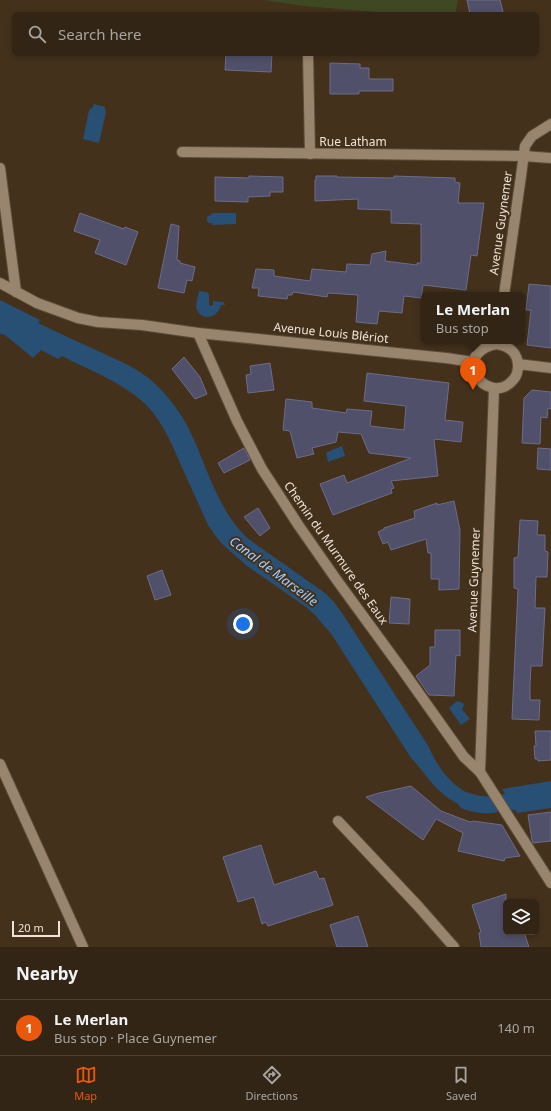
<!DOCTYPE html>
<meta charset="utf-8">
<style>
body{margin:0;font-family:"Noto Sans",sans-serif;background:#3a2d1e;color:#f1f3f6}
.controls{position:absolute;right:12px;bottom:12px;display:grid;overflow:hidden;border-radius:6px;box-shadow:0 2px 6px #0003}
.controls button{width:36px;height:36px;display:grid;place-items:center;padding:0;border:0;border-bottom:1px solid #4d4234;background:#322515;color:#f1f3f6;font:20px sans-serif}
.scale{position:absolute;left:12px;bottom:10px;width:48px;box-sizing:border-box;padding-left:4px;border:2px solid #eee3d6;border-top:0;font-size:11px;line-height:14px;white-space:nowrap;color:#eee3d6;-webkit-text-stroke:3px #43311c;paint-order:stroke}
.you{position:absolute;left:243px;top:624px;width:14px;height:14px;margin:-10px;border:3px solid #fff;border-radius:50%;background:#1a73e8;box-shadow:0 0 0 6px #1a73e833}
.badge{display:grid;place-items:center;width:26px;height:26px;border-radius:50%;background:#ea580c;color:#fff;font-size:13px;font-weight:700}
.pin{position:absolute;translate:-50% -33px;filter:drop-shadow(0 1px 2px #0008)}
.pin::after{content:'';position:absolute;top:21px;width:14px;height:12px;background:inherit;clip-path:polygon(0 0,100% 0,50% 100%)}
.popup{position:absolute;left:421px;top:292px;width:104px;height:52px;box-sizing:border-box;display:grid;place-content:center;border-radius:6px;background:#322515;filter:drop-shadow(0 1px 3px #0005);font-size:13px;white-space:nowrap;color:#a8a5a0}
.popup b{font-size:15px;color:#f1f3f6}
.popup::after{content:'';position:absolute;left:50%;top:100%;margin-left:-8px;border:8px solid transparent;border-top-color:#322515}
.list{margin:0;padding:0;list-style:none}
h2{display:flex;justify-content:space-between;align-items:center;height:52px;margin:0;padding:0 16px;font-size:17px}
h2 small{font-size:13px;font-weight:400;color:#a8a5a0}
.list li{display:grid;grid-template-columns:26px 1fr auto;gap:12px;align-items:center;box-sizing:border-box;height:56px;padding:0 16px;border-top:1px solid #4d4234}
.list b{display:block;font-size:15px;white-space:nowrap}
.list p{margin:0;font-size:13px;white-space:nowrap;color:#a8a5a0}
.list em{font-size:13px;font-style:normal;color:#a8a5a0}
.icon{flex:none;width:22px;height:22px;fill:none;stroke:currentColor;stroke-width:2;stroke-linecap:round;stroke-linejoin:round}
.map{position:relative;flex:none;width:551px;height:947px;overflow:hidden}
.search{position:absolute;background:#322515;box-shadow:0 2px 6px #0003;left:12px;right:12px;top:12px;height:44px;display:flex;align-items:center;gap:10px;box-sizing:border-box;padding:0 14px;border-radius:6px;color:#a8a5a0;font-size:15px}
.sheet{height:108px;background:#322515}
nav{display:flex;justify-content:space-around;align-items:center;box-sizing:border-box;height:56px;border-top:1px solid #4d4234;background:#322515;font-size:11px;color:#a8a5a0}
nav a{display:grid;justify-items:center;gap:2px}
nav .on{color:#ea580c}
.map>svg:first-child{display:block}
.green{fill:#3e4923}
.water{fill:#284f74}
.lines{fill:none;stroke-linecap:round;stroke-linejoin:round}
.canal{stroke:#284f74;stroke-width:17}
.building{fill:#50506a;stroke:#6d6c88}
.minor-casing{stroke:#5c4e3b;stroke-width:12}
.minor{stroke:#99856d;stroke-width:10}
.labels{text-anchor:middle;stroke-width:4;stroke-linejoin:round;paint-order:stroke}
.street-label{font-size:12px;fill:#eee3d6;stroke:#43311c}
.water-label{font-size:13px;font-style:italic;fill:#9ecfff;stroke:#43311c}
</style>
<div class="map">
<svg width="551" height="947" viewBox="0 0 551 947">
<rect width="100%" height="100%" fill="#43311c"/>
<path class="green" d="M264 0H458L455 14H401L303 6Z"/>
<g class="water">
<path d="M94 104 105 107V110L106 112 99 143 83 139 89 110 93 107Z"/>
<path d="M212 213H236V224L212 225V223H209L207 221V218L208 216 211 215Z"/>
<path d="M199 291 207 292 209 295V305L211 306 213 305V301L224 302 225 305H221C217 320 199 321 196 307 196 302 198 296 199 291Z"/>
<path d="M0 300 40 320 38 323C57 332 76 341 96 350 113 358 131 365 147 377 163 389 180 411 189 429 207 466 217 509 247 538L325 593 334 602 342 613 429 747C438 770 459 796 485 798L490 812C466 811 446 800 431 782 424 774 419 766 411 758L332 635 315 615 306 607 247 566 222 544 215 535 208 525C200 507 192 490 184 472 173 447 163 420 142 401 119 381 89 370 62 356L58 359 41 350 33 358 5 335 0 334Z"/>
<path d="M342 446 345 456 328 462 326 453 327 452Z"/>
<path d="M457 701 463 703 464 705 462 709 470 719 461 725 449 708Z"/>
<path d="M551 781V808L517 813 502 789Z"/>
</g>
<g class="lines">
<path class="canal" d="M466 801 477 804 487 805 551 796"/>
</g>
<g class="building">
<path d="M467 0H500L503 12 495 14H470Z"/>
<path d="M226 54H272L271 72 225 70Z"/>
<path d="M330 63 360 64V68H369V79H393V91H359V94H330Z"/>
<path d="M249 176 283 177V192H270V196L248 197V202L215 201V177L249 178Z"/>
<path d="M316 176H337V177L394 178V176L455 178V182L460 183 458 203H484L477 256 471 255 466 290 423 285 421 298 404 296 402 313 379 311 377 324 356 322 358 295 328 293 327 297 293 292 292 295H288L287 299 258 296 259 288H252L256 269 274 270V276L310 281 312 269 346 272 347 264 370 265 372 254 386 251 385 261 417 265V263H421V224L391 223V210L358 209V199L315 201V180H316Z"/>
<path d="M80 213 124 229 125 227 138 232 126 265 95 253 100 240 74 231Z"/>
<path d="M171 224 179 226 177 260 180 261V263L195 267 192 281 187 280 184 293 158 288Z"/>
<path d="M529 284 551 286V348L527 345 531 310H526Z"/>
<path d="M184 357 200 377 207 394 195 399 172 369Z"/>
<path d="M270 363 274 390 248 393 246 375 251 374 250 366Z"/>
<path d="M367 373 449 383 445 420 463 422 461 442 434 439 438 476 391 481 394 488 391 489 392 493 333 515 320 484 344 475 347 483 411 458 369 453 361 434 338 432 336 442 312 448 314 454 297 458 290 431 283 430 286 399 312 402V408L346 413 347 409 372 411 370 426 404 430 406 406 364 401Z"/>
<path d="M532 390 551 392V409L548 408 547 418 541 417 540 444 522 443 524 398Z"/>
<path d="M244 448 250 460 224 473 218 463Z"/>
<path d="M538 448 551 449V470L537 469Z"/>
<path d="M454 501 460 530 459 589 439 590V579H431V553H428L426 539 391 550 388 542 383 544 378 532 384 529V528L415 518 414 511 437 503V505Z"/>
<path d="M258 508 270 528 260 536 244 517Z"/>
<path d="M520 520 538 521 537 535H545V551L548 552 547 577H536L535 608H545L542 666H531L530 684V700H540L539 720 512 719 518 589 514 588V558L518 557Z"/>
<path d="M162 570 171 595 155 600 147 576Z"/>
<path d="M391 597 410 599 409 624 389 623Z"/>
<path d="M435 630H460V656L456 655 454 696 429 695 416 676 430 665V647H435Z"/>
<path d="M535 731H551V760L538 761V759H535L534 746H536Z"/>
<path d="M411 786 441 811 470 822 473 821 502 825 520 856 505 858 504 861 458 851 463 833 436 819 423 840 366 797 379 793Z"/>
<path d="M551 812V841L533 843 532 840 528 815Z"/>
<path d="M261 845 274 885 316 871 319 879 324 878 333 905 268 926 266 922 262 924 254 897 238 902 223 857Z"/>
<path d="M506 894V932H524L529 947H481L479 933 481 932 472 905Z"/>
<path d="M358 916 368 947H337L330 925Z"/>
</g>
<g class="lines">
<g class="minor-casing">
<g id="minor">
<path d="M308 54 310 154"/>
<path d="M182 152 523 156 551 158"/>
<path d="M0 168 16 292"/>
<path d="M0 283 37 303 78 318 98 322 142 325 198 333 446 358 473 362"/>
<path d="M504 295 521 176 525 146 532 136 551 124"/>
<path d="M198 333 237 421 262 469 299 526 336 579 401 668 464 757 480 772 551 883"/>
<path d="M497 344C509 346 518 353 518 366 518 372 517 376 513 380 501 394 483 389 475 373 468 358 482 346 497 344Z"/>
<path d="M518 364 551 368"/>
<path d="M0 764 83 947"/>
<path d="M480 772 494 389"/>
<path d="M338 821 418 906 454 947"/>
</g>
</g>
<use href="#minor" class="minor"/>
</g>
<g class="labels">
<g class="street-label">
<text x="353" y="146">Rue Latham</text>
<text transform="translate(501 223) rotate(-82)" y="4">Avenue Guynemer</text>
<text transform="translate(331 333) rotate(6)" y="4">Avenue Louis Blériot</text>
<text transform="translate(336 553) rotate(55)" y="4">Chemin du Murmure des Eaux</text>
<text transform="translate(474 580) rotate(-88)" y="4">Avenue Guynemer</text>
</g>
<g class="water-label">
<text transform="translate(274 571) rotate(37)" y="5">Canal de Marseille</text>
</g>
</g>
</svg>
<div class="controls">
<button><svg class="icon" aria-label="layers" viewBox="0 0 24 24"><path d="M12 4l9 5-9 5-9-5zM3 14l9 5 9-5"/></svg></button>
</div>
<div class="scale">20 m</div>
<div class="you"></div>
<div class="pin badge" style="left:473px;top:390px">1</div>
<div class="popup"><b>Le Merlan</b>Bus stop</div>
<div class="search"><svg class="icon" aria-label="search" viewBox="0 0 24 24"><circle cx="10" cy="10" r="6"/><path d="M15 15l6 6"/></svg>Search here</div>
</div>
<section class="sheet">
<h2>Nearby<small></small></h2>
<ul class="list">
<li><span class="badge">1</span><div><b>Le Merlan</b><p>Bus stop · Place Guynemer</p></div><em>140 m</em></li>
</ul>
</section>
<nav>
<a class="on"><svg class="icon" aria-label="map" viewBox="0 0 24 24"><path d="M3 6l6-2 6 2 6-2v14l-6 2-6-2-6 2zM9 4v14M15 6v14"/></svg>Map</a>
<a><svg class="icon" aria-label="directions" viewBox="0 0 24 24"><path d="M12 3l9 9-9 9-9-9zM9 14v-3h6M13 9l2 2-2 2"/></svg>Directions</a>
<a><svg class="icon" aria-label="saved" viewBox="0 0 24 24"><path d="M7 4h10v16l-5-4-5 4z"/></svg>Saved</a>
</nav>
